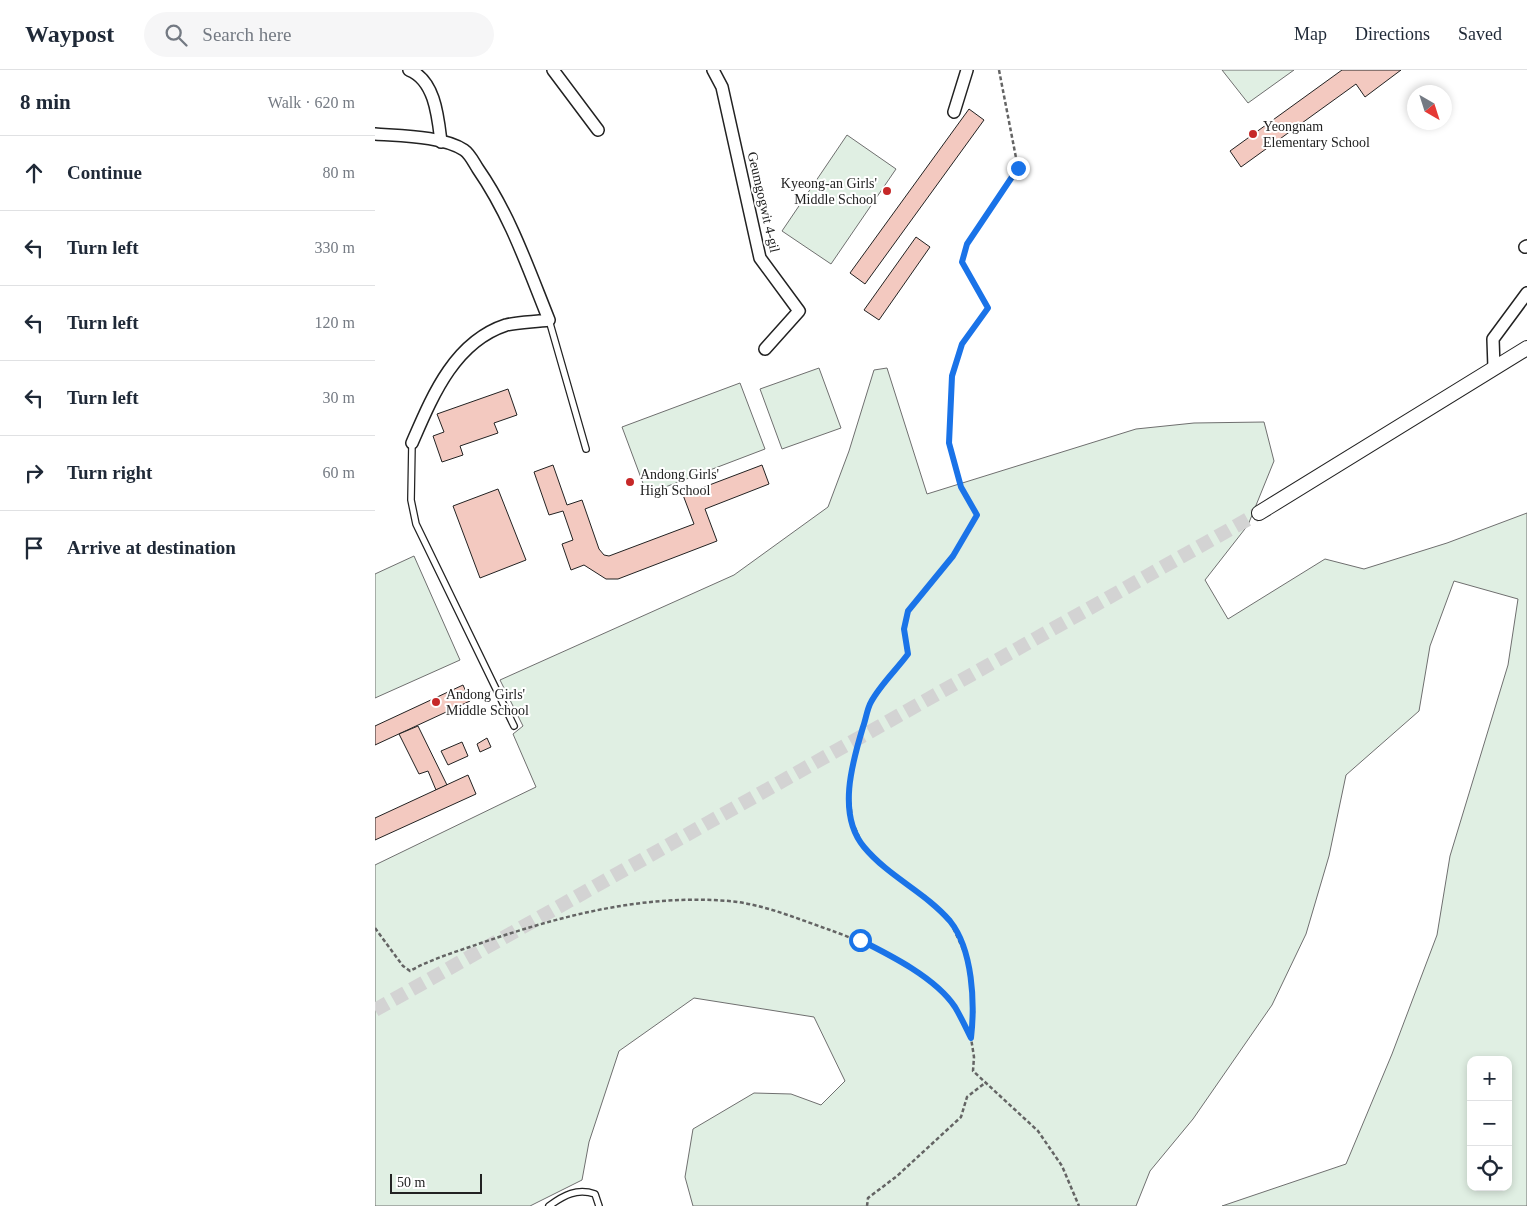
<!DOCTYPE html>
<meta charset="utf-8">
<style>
body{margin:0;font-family:"Times New Roman",serif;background:#f6f6f7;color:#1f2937}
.controls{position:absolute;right:15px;bottom:15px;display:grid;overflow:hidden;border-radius:10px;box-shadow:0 2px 8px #0003}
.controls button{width:45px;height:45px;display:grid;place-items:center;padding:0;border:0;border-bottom:1px solid #e0e1e3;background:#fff;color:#1f2937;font:25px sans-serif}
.compass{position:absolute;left:1032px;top:15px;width:45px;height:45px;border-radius:50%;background:#fff;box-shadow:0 2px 8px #0003;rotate:141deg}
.scale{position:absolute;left:15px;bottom:12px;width:92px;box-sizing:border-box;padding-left:5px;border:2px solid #222;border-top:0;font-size:14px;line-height:18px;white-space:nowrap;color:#222;-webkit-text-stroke:4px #fff;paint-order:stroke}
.stop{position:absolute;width:15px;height:15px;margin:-11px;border:4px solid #1a73e8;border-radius:50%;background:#fff}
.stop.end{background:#1a73e8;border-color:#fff;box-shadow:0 1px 5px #0008}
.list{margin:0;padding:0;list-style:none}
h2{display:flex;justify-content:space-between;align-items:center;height:65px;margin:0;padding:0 20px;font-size:21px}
h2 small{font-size:16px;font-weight:400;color:#747a83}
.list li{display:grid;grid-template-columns:32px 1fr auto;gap:15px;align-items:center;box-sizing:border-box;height:75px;padding:0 20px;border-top:1px solid #e0e1e3}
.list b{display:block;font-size:19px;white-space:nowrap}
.list em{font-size:16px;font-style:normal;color:#747a83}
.icon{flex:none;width:28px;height:28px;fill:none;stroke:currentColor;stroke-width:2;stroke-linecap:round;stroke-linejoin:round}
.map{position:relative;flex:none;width:1152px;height:1136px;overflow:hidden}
header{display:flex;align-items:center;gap:30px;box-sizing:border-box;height:70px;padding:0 25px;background:#fff;border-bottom:1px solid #e0e1e3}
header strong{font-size:24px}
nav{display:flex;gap:28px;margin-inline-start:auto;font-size:18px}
.search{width:350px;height:45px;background:#f6f6f7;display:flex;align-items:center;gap:12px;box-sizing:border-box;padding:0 18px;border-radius:28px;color:#747a83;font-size:19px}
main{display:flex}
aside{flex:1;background:#fff}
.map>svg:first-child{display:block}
.green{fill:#e0efe3;stroke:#6f6f6f;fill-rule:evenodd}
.building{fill:#f3c9c0;stroke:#222}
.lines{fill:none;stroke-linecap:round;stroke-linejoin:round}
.tertiary-tunnel{stroke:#d3d3d3;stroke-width:14;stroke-dasharray:14 7;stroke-linecap:butt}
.service-casing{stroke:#222;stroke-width:8}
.minor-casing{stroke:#222;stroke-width:14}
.tertiary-casing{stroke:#222;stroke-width:16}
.path{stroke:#646464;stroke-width:2.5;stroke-dasharray:4 2.5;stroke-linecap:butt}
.service{stroke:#fff;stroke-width:5.5}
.minor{stroke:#fff;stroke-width:11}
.tertiary{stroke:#fff;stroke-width:14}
.route{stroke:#1a73e8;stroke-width:6}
.poi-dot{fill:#c62828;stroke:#fff;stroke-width:2}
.labels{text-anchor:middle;stroke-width:4;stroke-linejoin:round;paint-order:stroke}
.poi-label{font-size:14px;fill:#222;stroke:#fff;text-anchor:start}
.street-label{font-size:14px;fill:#222;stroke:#fff}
</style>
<header>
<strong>Waypost</strong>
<div class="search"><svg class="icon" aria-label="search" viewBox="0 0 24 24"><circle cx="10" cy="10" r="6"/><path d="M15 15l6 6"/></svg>Search here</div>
<nav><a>Map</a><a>Directions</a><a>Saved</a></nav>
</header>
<main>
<aside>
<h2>8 min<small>Walk · 620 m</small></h2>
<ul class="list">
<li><svg class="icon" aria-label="ahead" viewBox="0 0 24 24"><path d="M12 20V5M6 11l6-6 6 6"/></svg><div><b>Continue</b></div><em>80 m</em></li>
<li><svg class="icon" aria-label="left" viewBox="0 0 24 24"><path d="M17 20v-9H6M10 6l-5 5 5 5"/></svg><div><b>Turn left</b></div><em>330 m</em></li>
<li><svg class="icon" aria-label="left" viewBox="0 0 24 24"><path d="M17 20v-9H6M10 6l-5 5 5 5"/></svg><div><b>Turn left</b></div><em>120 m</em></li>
<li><svg class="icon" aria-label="left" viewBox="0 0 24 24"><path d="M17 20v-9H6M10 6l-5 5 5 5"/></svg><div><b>Turn left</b></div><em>30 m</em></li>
<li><svg class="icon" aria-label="right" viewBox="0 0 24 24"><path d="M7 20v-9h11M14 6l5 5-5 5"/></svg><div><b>Turn right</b></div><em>60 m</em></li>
<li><svg class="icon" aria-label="arrive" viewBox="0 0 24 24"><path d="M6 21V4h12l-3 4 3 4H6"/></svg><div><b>Arrive at destination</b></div></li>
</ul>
</aside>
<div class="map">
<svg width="1152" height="1136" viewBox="0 0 1152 1136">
<rect width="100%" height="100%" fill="#fff"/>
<g class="green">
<path d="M847 0H919L873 33Z"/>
<path d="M472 65 521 99 456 194 407 161Z"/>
<path d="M444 298 466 358 407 379 385 319Z"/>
<path d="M512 298 552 424 761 359 819 353 889 352 899 391 873 455 830 510 853 549 950 489 989 499 1072 473 1152 443V1136H847L971 1094 1017 984 1062 865 1075 786 1133 595 1143 529 1079 511 1055 576 1044 641 971 705 954 786 931 864 897 935 818 1049 775 1101 761 1136H318L310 1107 318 1059 379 1023 416 1024 446 1035 470 1011 439 947 319 928 244 981 214 1072 207 1110 155 1136H0V795L161 717 138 664 148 656 125 610 359 505 453 437 474 381 499 300ZM1096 990H1133V1117H1096Z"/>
<path d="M365 313 390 379 272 424 247 357Z"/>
<path d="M39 486 85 590 0 628V504Z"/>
</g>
<g class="building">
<path d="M967 0H1026L990 27 981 14 866 97 855 81Z"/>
<path d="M594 39 609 50 490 214 475 203Z"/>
<path d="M541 167 555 177 504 250 489 240Z"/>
<path d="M133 319 142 345 119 353 123 363 85 376 88 385 67 392 58 366 69 362 62 344Z"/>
<path d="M178 395 192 435 207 430 224 479 229 485 234 486 319 454 308 425 387 395 394 414 330 439 342 471 243 509H231L209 495 196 500 187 474 198 470 188 441 174 445 159 402Z"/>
<path d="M123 419 151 490 105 508 78 436Z"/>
<path d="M88 615 95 631 0 675V656Z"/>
<path d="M43 656 72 715 61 720 53 701 44 704 24 664Z"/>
<path d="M112 668 116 677 105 682 102 674Z"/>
<path d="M87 672 93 686 73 695 66 681Z"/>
<path d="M93 705 101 724 0 770V748Z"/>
</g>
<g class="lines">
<path class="tertiary-tunnel" d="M0 940 884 443"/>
<g class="service-casing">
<g id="service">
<path d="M174 250 211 379"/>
<path d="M37 373 36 430 41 454 139 656"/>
<path d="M174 1136C189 1125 202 1118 220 1124L224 1136"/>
</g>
</g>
<g class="minor-casing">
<g id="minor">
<path d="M34 0C60 10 63 47 66 72"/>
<path d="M178 0 223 60"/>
<path d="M338 0 347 17 385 188 424 241 390 279"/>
<path d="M579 42 592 0"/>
<path d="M0 64C26 66 68 66 89 80 95 84 99 93 103 99 135 145 153 198 174 250 160 252 144 252 131 255 79 272 57 327 37 373"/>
<path d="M1150 177 1152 176"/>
<path d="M1119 298 1118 269 1152 223"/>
</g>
</g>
<g class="tertiary-casing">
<path id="tertiary" d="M884 443 1152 278"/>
</g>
<g class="path">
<path d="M624 0 643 98 592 174 587 192 613 238 587 274 577 306 574 373 586 417 602 445 579 486 533 541 529 559 533 584 496 632 479 686 474 719 477 751 488 776 523 809 550 826 576 853 592 888 599 942 596 968 599 987 598 1001 663 1061 687 1096 704 1136"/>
<path d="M0 858 28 896 35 901C58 888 84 881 109 872 189 845 269 824 354 831 388 834 423 849 455 860 494 874 556 902 579 937 586 946 590 957 596 967"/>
<path d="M492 1136 493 1128 522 1106 586 1047 592 1027 610 1013"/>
</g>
<use href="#service" class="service"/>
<use href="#minor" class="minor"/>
<use href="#tertiary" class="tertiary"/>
</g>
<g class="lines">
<path class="route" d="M485 870C515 885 561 908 580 937 586 947 591 958 596 968 600 933 598 880 575 851 550 822 514 807 489 777 462 745 477 693 488 657 491 649 492 639 496 632 505 615 522 599 533 584L529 559 533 541 578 486 602 445 586 417 574 373 577 306 587 274 613 238 587 192 592 174 643 98"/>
</g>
<g class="poi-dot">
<circle cx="878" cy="64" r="5"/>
<circle cx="512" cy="121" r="5"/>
<circle cx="255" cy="412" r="5"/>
<circle cx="61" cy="632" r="5"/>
</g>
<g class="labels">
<g class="poi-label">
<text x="888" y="61">Yeongnam<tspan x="888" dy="16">Elementary School</tspan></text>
<text x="502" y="118" text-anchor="end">Kyeong-an Girls'<tspan x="502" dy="16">Middle School</tspan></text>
<text x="265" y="409">Andong Girls'<tspan x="265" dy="16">High School</tspan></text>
<text x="71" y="629">Andong Girls'<tspan x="71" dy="16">Middle School</tspan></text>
</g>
<g class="street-label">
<text transform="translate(389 132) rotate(77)" y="5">Geumgogwit 4-gil</text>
</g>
</g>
</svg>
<div class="controls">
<button>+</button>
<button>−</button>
<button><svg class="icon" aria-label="locate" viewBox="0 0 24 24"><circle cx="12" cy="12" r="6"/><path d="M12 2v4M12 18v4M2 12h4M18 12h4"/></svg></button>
</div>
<svg class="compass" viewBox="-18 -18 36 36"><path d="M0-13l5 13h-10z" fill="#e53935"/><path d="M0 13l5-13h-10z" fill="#747a83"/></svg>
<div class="scale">50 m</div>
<div class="stop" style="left:485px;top:870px"></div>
<div class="stop end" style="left:643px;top:98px"></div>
</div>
</main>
